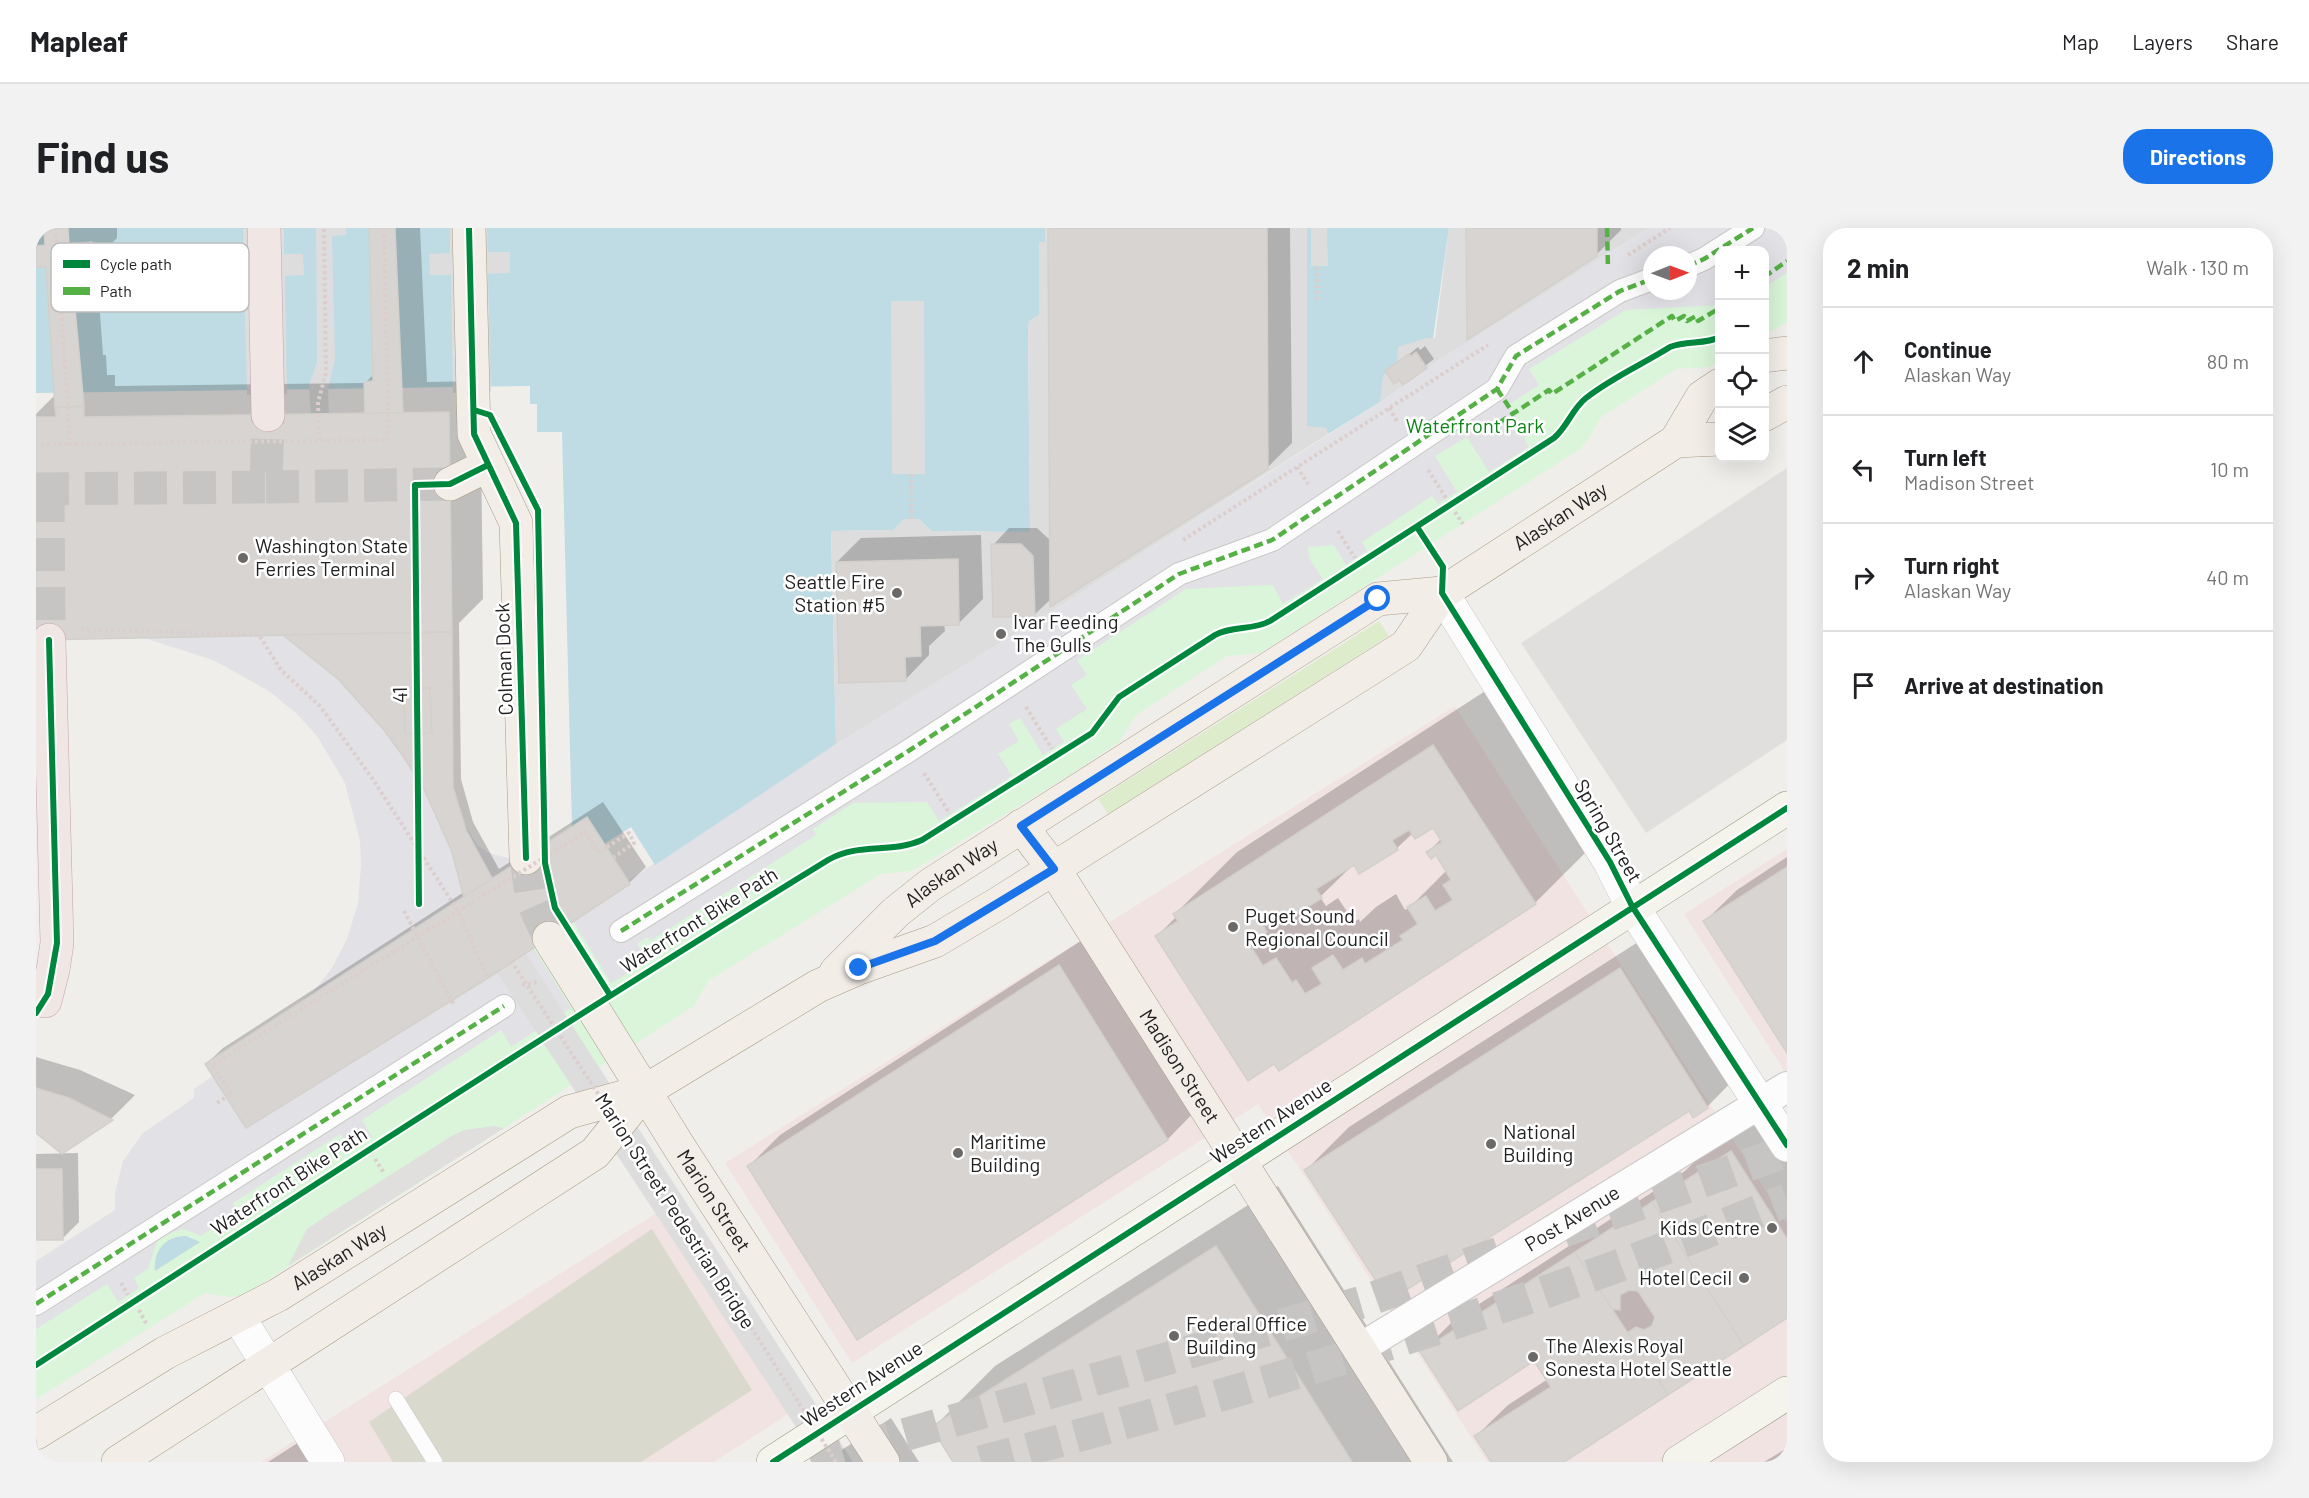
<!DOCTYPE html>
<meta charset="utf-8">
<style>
body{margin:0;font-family:Barlow,sans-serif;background:#f2f2f2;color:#202124}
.controls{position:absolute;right:18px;top:18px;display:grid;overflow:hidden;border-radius:12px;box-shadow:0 6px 24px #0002}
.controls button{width:54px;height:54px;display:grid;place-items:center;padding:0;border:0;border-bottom:2px solid #e0e0e0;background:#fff;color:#202124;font:30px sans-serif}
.compass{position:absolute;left:1607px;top:18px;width:54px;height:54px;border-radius:50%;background:#fff;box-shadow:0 6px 24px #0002;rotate:89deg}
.stop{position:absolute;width:18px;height:18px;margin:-14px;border:4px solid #1a73e8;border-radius:50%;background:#fff}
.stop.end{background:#1a73e8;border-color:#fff;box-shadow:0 2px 6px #0008}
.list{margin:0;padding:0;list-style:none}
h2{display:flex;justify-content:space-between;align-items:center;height:78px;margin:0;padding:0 24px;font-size:26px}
h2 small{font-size:20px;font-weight:400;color:#757577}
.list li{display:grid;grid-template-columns:39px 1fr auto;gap:18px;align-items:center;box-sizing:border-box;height:108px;padding:0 24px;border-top:2px solid #e0e0e0}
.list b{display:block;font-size:22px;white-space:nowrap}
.list p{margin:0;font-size:20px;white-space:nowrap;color:#757577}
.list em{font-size:20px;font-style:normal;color:#757577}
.icon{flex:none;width:33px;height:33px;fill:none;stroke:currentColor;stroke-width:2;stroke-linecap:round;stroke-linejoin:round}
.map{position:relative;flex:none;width:1751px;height:1234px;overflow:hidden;border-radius:24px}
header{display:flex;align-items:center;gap:36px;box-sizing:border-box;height:84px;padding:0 30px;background:#fff;border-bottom:2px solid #e0e0e0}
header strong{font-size:28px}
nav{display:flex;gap:33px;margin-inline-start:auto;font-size:21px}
.intro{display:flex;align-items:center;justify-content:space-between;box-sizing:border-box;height:144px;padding:0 36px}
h1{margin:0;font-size:42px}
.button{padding:15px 27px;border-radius:24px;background:#1a73e8;color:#fff;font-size:21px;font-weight:700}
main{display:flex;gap:36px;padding:0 36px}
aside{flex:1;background:#fff;border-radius:24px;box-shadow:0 6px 24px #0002}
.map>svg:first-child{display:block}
.commercial{fill:#f1e3e1}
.construction{fill:#d9d9cd}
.grass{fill:#ddeccb}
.park{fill:#daf5da;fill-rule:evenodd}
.parking{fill:#e0dfde}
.plaza{fill:#e2e1e5;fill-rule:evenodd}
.water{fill:#bfdbe3}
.pier{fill:#dedddd}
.shadow{fill:#0003;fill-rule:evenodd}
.building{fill:#d7d4d2;stroke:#d3d0cc;stroke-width:1.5;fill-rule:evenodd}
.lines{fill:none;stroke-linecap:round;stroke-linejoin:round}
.primary-tunnel{stroke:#c7c5c3;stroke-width:33;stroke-dasharray:33 16;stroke-linecap:butt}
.trunk-tunnel{stroke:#c7c5c3;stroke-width:33;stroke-dasharray:33 16;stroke-linecap:butt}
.motorway-tunnel{stroke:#c7c5c3;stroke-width:33;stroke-dasharray:33 16;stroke-linecap:butt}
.service-casing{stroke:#c9c8c7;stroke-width:16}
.pedestrian-casing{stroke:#c9c8c7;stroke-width:24}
.minor-casing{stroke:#c9c8c7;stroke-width:32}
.tertiary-casing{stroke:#c9c8c7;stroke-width:34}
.secondary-casing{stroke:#999a82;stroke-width:34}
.primary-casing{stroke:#a79c86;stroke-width:34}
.trunk-casing{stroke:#c5a2ac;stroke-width:34}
.path{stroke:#dccecd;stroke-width:4;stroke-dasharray:3 3;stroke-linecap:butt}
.service{stroke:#fdfcfc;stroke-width:15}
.pedestrian{stroke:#fdfcfc;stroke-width:22}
.minor{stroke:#fdfcfc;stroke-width:30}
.tertiary{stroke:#fdfcfc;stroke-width:33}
.secondary{stroke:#f4f4ed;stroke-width:33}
.primary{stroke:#f3ede7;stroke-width:33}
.trunk{stroke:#f0e6e4;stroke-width:33}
.path-bridge{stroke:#dccecd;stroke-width:4;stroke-dasharray:3 3;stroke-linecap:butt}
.quiet{stroke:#55b145;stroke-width:4.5;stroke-dasharray:9 4.5;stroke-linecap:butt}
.cycleway-casing{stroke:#fff;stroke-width:10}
.cycleway{stroke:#00873e;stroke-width:6}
.route{stroke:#1a73e8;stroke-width:8}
.poi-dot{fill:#6a6968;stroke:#fff;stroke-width:2}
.labels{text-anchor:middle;stroke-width:5;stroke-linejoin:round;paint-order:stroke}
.park-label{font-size:20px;fill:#0c8416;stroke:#fff}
.street-label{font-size:20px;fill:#222;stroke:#fff}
.poi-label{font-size:20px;fill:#222;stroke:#fff;text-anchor:start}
.key{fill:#fff;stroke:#bdbdbd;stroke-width:1.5}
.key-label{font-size:16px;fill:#222}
</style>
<header>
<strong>Mapleaf</strong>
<nav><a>Map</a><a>Layers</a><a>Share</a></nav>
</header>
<div class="intro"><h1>Find us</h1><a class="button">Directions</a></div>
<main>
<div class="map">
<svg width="1751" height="1234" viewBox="0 0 1751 1234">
<rect width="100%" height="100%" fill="#f0eeeb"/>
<g class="commercial">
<path d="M1419 478 1751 996V1234H1451L1222 876 816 1135 689 935Z"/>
<path d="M1751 621V847L1648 686Z"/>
<path d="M627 981 754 1185 678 1234H225Z"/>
</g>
<path class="construction" d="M616 1001 716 1162 605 1234H357L333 1194Z"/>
<path class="grass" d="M1343 393 1353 408 1072 586 1062 571Z"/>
<path class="park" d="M1612 0H1751V94L1729 107 1728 22H1684L1683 134 1674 139 1640 141 1564 190 1554 209 1544 221 1224 425 1191 428 1100 487 1083 514 1032 548 876 643 845 646 672 753 658 778 208 1067 193 1069 169 1065 0 1171V1033L593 654 800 516 1011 386 1339 177 1393 138ZM1616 27H1652V63H1616Z"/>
<g class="parking">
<path d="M1751 240V512L1610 605 1485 415Z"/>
<path d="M458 898 468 900 252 1038 271 1001 296 984 414 909 428 902Z"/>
</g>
<g class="plaza">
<path d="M1612 0H1751V45L1729 59 1728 22H1684L1683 77 1590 82 1493 141 1503 157 1472 177 1491 207 1488 210 1493 219 1453 244 1431 209 1399 228 1421 264 1402 276 1396 268 1326 314 1331 323 1310 337 1298 317 1272 319 1273 330 1287 351 1247 376 1237 357 1150 361 1041 432 1051 447 1035 457 1051 481 1020 501 1028 514 1007 527 984 490 973 496 983 513 962 526 976 548 903 593 891 574 817 575 777 601 780 607 614 713 611 709 601 716 612 733 575 755 535 690 800 516 1011 386 1339 177 1393 138ZM1616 27H1652V63H1616Z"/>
<path d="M416 404 417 559 427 593 441 617 453 625 476 631 490 630 253 782 278 763 296 740 311 711 322 675 325 637 324 613 309 555 281 508 261 486 233 463 177 432 105 409Z"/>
<path d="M497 719 535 780 475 819 465 802 326 892 336 909 326 912 316 923 304 906 197 975 207 993 196 997 186 1006 180 997 165 1008 148 1001 130 1006 121 1013 112 1041 98 1050 103 1060 82 1074 71 1056 0 1101V1033L79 982V965L87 933 107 905 158 870V861L177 848 210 899Z"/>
</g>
<g class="water">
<path d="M0 0H1009V14H1003V87L992 94 994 304 895 303 883 291H868L858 302 795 303 800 516 619 637 595 599 568 616 551 589 536 600 526 204H501V176H494V158L0 165Z"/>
<path d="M1271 0H1413L1393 138 1339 177 1292 206 1290 200 1271 199Z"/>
<path d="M150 1008 164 1014 119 1043C117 1023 129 1008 150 1008Z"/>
</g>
<g class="pier">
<path d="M280 0H310V7L296 8 299 132 292 160 293 187 275 188 273 157 281 134Z"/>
<path d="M414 0H451L452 24H474V45L452 46 455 164 417 165 415 47H394L393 26 414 25Z"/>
<path d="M1009 0H1271V198L1290 200 1292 206 1011 386 800 516 795 303 857 302 868 291H883L895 303 994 304 992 94 1003 87V14H1009Z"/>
<path d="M1275 0H1291L1292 38H1275Z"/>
<path d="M1413 0H1612L1393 138 1344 173 1347 148 1361 135 1362 119 1391 110H1399Z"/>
<path d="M207 1H248V26H267L268 47 249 48 251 166 211 167 208 49 191 48V28L208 27Z"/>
<path d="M855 73H888L889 246H856Z"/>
<path d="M489 724 817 1234H783L460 743Z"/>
</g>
<g class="shadow">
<path d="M9 0H81V10L60 31 67 127H70L71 147H79V158L329 155 338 146 334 0H384L391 154 444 153 447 371 423 395 425 551 437 594 463 641 567 574 610 639 593 655 451 748 170 836 187 820 428 664 417 624 389 560 349 501 303 450 248 406 0 410V186L20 166 12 37 0 38V10Z"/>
<path d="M1013 0H1254L1256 215 1231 240 1015 371 998 387 957 317 973 300H1001L1015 313Z"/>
<path d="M1431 0H1585V2L1560 27Z"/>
<path d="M1389 118 1398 131 1367 155 1360 137 1382 119 1384 122Z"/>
<path d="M945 307 947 371 923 395 908 396 909 403 893 418V427L869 452 801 334 825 310Z"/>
<path d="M1460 456 1561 613 1499 675 1243 841 1121 708 1140 689 1139 686 1201 624ZM1397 598 1405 611 1392 624 1400 625 1411 642 1375 678 1369 682 1360 666 1340 679 1324 694 1323 691 1318 694 1302 670 1290 678 1284 669 1319 635 1361 620 1377 605Z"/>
<path d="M1751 629V822L1669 693 1701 662Z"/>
<path d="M1627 698 1714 835 1671 879 1657 887 1653 881 1270 942 1313 899Z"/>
<path d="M1054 707 1163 879 1132 911 821 1110 713 938 744 907Z"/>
<path d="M0 829 44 842 99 867 76 890 26 924 0 903Z"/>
<path d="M1739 881 1751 900V1088L1525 1234H1457L1440 1208 1472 1177 1512 1151 1499 1131 1386 1124 1417 1093 1649 943 1661 931Z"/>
<path d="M42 925 43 994 27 1010H0V926Z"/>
<path d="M1242 958 1417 1234H919L897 1200 959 1138Z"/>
<path d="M855 1190 883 1234H787Z"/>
<path d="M274 1207 291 1234H232Z"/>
<path d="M1751 1220V1234H1728Z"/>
</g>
<g class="building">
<path d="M8 0H32L33 16 56 14 58 35 35 37 48 178 19 180 10 39H0V18L9 17Z"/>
<path d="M333 0H359L367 185 329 186 328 154 337 153Z"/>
<path d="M1012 0H1231L1232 241 1014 379Z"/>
<path d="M1430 0H1561V28L1431 112Z"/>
<path d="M1380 124 1391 140 1367 157 1363 152 1358 156 1349 143 1373 126 1375 128Z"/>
<path d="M48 178V189L413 184 416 404 0 412V189H20L19 180Z"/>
<path d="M955 316H985L997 328 999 389H957Z"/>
<path d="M922 331 923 397 884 398 885 428 869 429 870 453 803 455 800 334Z"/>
<path d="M416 404 417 559 430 602 457 652 428 670 416 624 388 561 367 528 348 502 302 451 247 407Z"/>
<path d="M368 460H394L396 505 369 506Z"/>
<path d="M1397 517 1500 676 1243 843 1238 836 1212 853 1119 708 1142 693 1137 686ZM1397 600 1406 614 1390 624 1395 631 1400 627 1415 652 1407 657 1417 672 1399 683 1390 668 1371 679 1382 696 1364 708 1367 712 1329 736 1326 730 1307 742 1297 727 1276 740 1286 756 1269 766 1260 752 1256 755 1240 730 1227 738 1213 716 1231 704 1225 695 1243 684 1248 694 1286 670 1280 661 1318 637 1323 646 1362 622 1356 612 1373 602 1379 611Z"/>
<path d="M551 589 594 656 452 750 210 900 169 836Z"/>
<path d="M1751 639V825L1667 693Z"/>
<path d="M1023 737 1132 912 821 1112 711 938Z"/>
<path d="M1584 740 1672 880 1657 890 1653 883 1353 1073 1268 942Z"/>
<path d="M0 860 33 870 77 892 26 926 0 905Z"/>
<path d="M1695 923 1751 1011V1090L1708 1118 1616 974Z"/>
<path d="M0 941H26L27 1012H0Z"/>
<path d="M1616 974 1708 1118 1632 1167 1591 1105 1600 1099 1608 1102 1616 1098 1619 1089 1602 1063 1593 1062 1584 1067V1082L1576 1081 1539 1024Z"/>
<path d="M1180 1018 1316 1234H917L895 1199Z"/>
<path d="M1539 1024 1632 1167 1528 1234H1455L1438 1208 1515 1159 1498 1133 1422 1183 1384 1124Z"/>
</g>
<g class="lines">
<g class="primary-tunnel">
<path d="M230 259 414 256"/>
<path d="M490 630 496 672 513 710"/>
</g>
<g class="trunk-tunnel">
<path d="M0 261 230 259 232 187"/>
<path d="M12 261 13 412"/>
</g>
<g class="motorway-tunnel">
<path d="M1527 1003 1751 923"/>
<path d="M775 1234 1326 1074 1475 1021"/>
<path d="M945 1234C1159 1177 1373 1114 1582 1038 1639 1017 1695 994 1751 972"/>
</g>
<g class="service-casing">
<path id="service" d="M360 1171 399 1234"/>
</g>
<g class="pedestrian-casing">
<g id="pedestrian">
<path d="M1652 38 1668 31 1717 0"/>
<path d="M585 703 874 522 1143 346 1236 312 1461 161 1480 128 1584 63 1616 51"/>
<path d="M0 1076 468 778"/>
</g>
</g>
<g class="minor-casing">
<g id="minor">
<path id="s1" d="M1323 1121 1751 859"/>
</g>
</g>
<g class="tertiary-casing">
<g id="tertiary">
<path d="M1406 365 1574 634 1596 678 1751 917"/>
<path d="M202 1088 292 1234"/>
</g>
</g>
<g class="secondary-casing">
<g id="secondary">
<path d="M737 1234 1751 580"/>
<path d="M1643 1234 1751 1165"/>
</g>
</g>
<g class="primary-casing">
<g id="primary">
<path d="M433 0 438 206 480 295 490 630"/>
<path d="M1728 128 1751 125"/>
<path d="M1728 187 1751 174"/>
<path d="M1640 213 1684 211"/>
<path d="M414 256 452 237"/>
<path id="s2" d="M985 598 1018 641 1395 1234"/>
<path id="s3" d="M513 710 647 925 847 1234"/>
<path id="s4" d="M800 744 860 684 894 657 1342 371 1406 365"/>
<path id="s5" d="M0 1205 129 1125 242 1067 533 884 609 863 782 758 823 740 899 713 963 675 1370 418 1406 365 1640 213 1666 169 1684 157"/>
<path d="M82 1234 559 925 609 863"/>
</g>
</g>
<g class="trunk-casing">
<g id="trunk">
<path d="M228 1 232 187"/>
<path d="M9 773 17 742 21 715 13 412"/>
</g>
</g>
<g class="path">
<path d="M19 0 32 179"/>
<path d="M348 0 352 186"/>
<path d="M1592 27 1634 0"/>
<path d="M1281 72V38"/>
<path d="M1353 180 1362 195"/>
<path d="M283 213 282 174 290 145 288 0"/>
<path d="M5 217 34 216"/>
<path d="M1261 239 1272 256"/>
<path d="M1392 242 1410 270"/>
<path d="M875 246V291"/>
<path d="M1419 284 1427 296"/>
<path d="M1302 303 1319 330"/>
<path d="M1147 312 1452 117"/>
<path d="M45 401 223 407 245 442 284 478 336 550 422 683 452 750"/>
<path d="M990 479 1016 521"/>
<path d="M888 545 914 586"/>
<path d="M571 619 593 605 598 615 578 629"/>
<path d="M368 683 418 777"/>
<path d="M486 757 502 754"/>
<path d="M181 875 195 866"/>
<path d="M320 903 326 912"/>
<path d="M339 931 348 945"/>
<path d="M190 988 196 997"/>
<path d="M85 1055 92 1067"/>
<path d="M103 1082 111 1097"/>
</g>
<use href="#service" class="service"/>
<use href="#pedestrian" class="pedestrian"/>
<use href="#minor" class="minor"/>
<use href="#tertiary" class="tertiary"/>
<use href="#secondary" class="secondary"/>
<use href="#primary" class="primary"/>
<use href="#trunk" class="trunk"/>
<g class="path-bridge">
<path d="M32 179 34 216 351 212 352 186"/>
<path d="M475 733 717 1102 800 1234"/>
<path d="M195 866 176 837 549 604 562 624 571 619"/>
</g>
<g class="quiet">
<path d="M1571 0 1572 40"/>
<path d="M1652 38 1668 31 1717 0"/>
<path d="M1728 49 1751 33"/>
<path d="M1461 161 1477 185"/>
<path d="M1452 202 1513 162 1516 166 1636 88 1639 93 1648 88 1651 93 1660 88 1662 93 1684 80"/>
<path d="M585 703 874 522 1143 346 1236 312 1461 161 1480 128 1584 63 1616 51"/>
<path d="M0 1076 468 778"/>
</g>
<g class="cycleway-casing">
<g id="cycleway">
<path d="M433 0 438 206 480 295 490 630"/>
<path d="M438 182 454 187 502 282 509 635 519 680 574 767"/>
<path d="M1381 299 1407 339 1406 365 1574 634 1596 678 1751 917"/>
<path d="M383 676 379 257 414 256 452 237"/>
<path d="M0 785 12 766 21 715 13 412"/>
<path d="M0 1137C263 967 525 796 792 632 824 614 855 626 886 612L1056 505 1083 469 1179 407C1197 397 1216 403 1234 393L1518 210C1532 198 1536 181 1550 170 1575 150 1607 136 1634 119 1651 112 1668 117 1684 109"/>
<path d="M737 1234 1751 580"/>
</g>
</g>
<use href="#cycleway" class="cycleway"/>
</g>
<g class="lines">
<path class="route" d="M823 740 899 713 1018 641 985 598 1342 371"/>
</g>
<g class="poi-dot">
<circle cx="207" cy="330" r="6"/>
<circle cx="861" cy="365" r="6"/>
<circle cx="965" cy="406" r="6"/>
<circle cx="1197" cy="699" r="6"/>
<circle cx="1455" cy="916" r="6"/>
<circle cx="922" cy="925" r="6"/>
<circle cx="1736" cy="1000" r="6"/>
<circle cx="1708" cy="1050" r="6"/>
<circle cx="1138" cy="1108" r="6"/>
<circle cx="1497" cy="1129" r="6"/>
</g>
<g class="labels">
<g class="park-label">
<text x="1439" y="205">Waterfront Park</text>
</g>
<g class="street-label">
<text dy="7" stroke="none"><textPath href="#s5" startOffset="1790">Alaskan Way</textPath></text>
<text transform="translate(468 431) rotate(-92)" y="7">Colman Dock</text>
<text transform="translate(364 467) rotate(-91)" y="7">41</text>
<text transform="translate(1572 603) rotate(60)" y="7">Spring Street</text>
<text dy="7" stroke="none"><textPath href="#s4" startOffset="153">Alaskan Way</textPath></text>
<text transform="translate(663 692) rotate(-32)" y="7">Waterfront Bike Path</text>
<text dy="7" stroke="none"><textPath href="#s2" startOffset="288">Madison Street</textPath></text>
<text transform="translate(1235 893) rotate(-33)" y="7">Western Avenue</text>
<text transform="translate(253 953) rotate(-33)" y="7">Waterfront Bike Path</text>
<text dy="7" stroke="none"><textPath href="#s3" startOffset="310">Marion Street</textPath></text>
<text transform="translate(639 983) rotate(57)" y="7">Marion Street Pedestrian Bridge</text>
<text dy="7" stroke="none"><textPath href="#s1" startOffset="250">Post Avenue</textPath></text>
<text dy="7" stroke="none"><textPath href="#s5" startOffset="351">Alaskan Way</textPath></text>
<text transform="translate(826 1156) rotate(-33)" y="7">Western Avenue</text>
</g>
<g class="poi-label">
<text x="219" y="325">Washington State<tspan x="219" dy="23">Ferries Terminal</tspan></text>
<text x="849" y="361" text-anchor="end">Seattle Fire<tspan x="849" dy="23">Station #5</tspan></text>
<text x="977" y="401">Ivar Feeding<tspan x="977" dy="23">The Gulls</tspan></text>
<text x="1209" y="695">Puget Sound<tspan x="1209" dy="23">Regional Council</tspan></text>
<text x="1467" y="911">National<tspan x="1467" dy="23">Building</tspan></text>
<text x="934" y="921">Maritime<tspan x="934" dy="23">Building</tspan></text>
<text x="1724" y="1007" text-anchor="end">Kids Centre</text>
<text x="1696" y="1057" text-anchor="end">Hotel Cecil</text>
<text x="1150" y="1103">Federal Office<tspan x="1150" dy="23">Building</tspan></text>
<text x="1509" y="1125">The Alexis Royal<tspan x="1509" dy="23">Sonesta Hotel Seattle</tspan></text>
</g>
</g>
<rect x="15" y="15" width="198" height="69" rx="9" class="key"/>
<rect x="27" y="32" width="27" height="8" fill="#00873e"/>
<rect x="27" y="59" width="27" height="8" fill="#55b145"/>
<g class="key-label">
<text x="64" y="42">Cycle path</text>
<text x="64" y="69">Path</text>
</g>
</svg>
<div class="controls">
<button>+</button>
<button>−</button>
<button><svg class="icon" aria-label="locate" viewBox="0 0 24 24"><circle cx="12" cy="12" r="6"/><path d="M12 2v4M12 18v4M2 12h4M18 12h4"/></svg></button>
<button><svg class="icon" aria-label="layers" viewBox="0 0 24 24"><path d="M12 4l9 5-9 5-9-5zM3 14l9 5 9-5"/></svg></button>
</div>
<svg class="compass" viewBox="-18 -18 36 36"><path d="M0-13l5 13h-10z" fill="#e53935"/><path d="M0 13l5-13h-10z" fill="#757577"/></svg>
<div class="stop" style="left:1342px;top:371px"></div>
<div class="stop end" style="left:823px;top:740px"></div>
</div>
<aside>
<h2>2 min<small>Walk · 130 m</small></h2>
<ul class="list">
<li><svg class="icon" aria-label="ahead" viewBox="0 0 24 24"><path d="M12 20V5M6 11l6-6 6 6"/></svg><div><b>Continue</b><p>Alaskan Way</p></div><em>80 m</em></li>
<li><svg class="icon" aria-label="left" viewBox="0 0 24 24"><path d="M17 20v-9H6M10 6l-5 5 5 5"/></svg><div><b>Turn left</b><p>Madison Street</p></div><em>10 m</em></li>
<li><svg class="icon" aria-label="right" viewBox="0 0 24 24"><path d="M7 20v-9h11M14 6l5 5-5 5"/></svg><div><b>Turn right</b><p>Alaskan Way</p></div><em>40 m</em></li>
<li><svg class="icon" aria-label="arrive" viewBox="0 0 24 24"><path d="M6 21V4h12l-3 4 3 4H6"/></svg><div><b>Arrive at destination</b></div></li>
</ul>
</aside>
</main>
